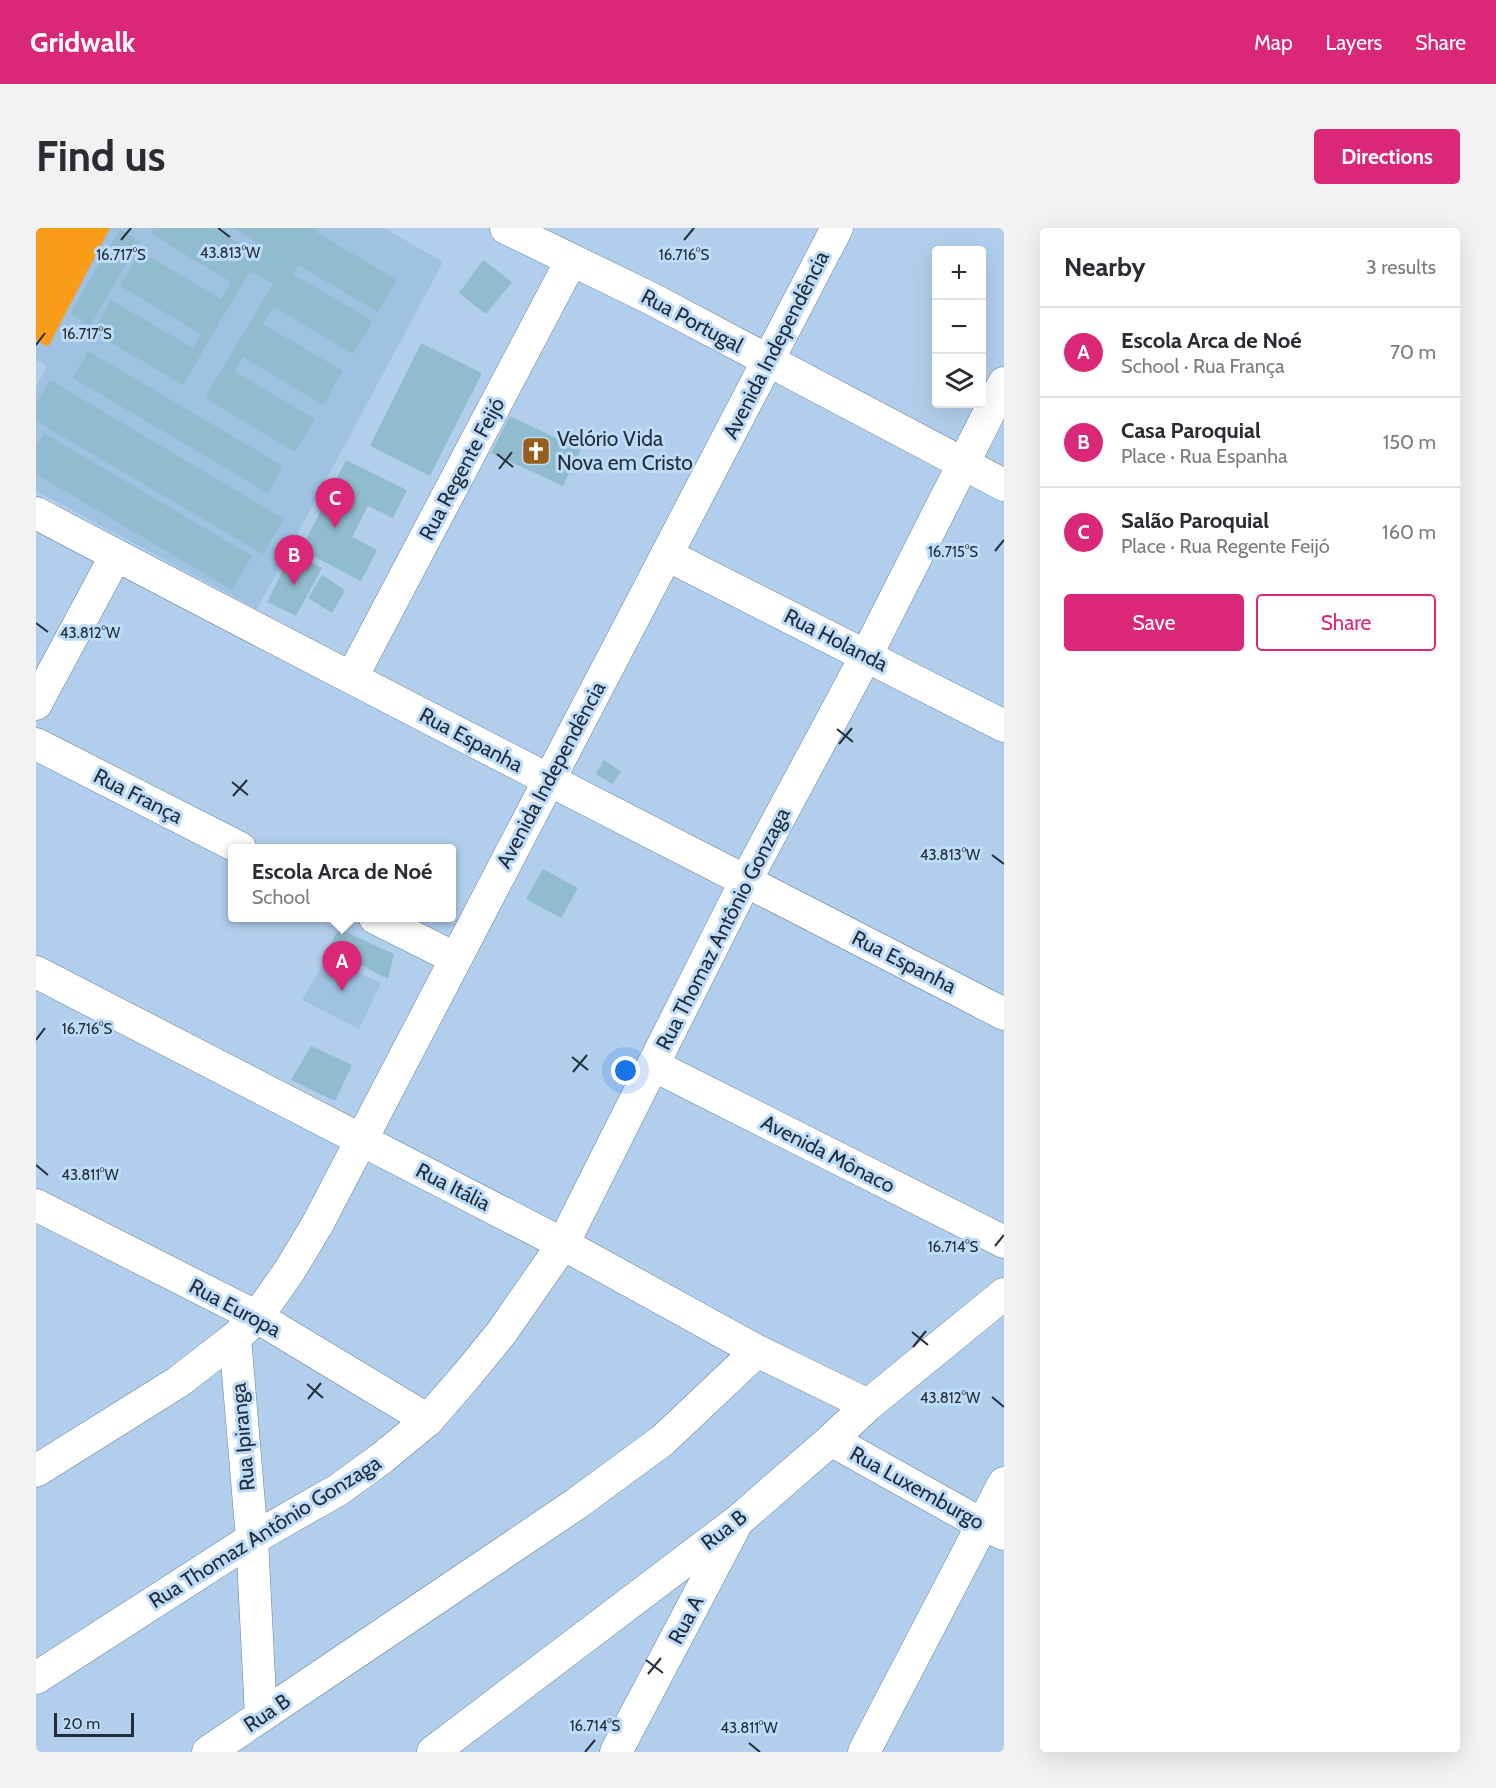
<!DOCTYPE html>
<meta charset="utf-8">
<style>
body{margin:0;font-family:Cabin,sans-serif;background:#f2f2f3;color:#2b2b33}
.controls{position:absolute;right:18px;top:18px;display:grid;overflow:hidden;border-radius:6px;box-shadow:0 6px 24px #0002}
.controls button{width:54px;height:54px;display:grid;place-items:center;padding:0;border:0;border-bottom:2px solid #e1e1e2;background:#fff;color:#2b2b33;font:30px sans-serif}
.scale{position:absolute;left:18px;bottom:15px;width:80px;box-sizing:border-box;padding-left:6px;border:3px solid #222e39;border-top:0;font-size:16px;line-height:21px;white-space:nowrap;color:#222e39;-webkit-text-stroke:4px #bedcf9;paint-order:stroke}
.you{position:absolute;left:590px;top:843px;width:21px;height:21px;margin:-15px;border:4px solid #fff;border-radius:50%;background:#1a73e8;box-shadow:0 0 0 9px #1a73e833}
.badge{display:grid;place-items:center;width:39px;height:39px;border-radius:50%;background:#db2777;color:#fff;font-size:20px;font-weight:700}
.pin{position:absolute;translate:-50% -50px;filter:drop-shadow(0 2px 3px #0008)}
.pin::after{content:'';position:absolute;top:32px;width:21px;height:18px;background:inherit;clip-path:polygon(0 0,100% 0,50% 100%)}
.popup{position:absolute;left:192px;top:616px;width:228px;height:78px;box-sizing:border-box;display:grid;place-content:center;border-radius:6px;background:#fff;filter:drop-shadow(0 2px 4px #0005);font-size:20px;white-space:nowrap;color:#7c7c81}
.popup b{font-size:22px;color:#2b2b33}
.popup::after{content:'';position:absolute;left:50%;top:100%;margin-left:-12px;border:12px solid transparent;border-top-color:#fff}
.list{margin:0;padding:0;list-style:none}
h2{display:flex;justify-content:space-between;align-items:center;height:78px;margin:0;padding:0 24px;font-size:26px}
h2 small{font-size:20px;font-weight:400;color:#7c7c81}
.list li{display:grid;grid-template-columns:39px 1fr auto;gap:18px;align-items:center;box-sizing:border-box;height:90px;padding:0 24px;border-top:2px solid #e1e1e2}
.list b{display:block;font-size:22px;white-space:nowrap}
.list p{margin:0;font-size:20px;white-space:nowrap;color:#7c7c81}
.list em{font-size:20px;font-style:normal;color:#7c7c81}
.actions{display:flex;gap:12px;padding:18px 24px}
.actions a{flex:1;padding:14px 0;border:2px solid #db2777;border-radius:6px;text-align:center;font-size:21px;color:#db2777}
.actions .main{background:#db2777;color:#fff}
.icon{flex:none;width:33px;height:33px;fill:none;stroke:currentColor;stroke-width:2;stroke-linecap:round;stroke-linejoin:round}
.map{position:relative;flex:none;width:968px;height:1524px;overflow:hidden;border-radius:6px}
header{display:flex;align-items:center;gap:36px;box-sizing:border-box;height:84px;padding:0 30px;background:#db2777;color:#fff}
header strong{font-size:28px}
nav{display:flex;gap:33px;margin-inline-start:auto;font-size:21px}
.intro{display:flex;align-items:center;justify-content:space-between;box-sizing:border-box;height:144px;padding:0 36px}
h1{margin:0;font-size:42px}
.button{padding:15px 27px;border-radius:6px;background:#db2777;color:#fff;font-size:21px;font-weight:700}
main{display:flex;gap:36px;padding:0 36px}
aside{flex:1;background:#fff;border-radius:6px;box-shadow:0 6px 24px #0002}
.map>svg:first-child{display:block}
.built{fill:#9fc2e3}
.green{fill:#f99c18}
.building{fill:#91bbce}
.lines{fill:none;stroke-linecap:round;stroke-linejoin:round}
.minor-casing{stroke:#67839e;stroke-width:33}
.minor{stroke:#fff;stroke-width:32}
.ticks{fill:none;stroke:#222e39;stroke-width:2}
.labels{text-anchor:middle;stroke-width:6;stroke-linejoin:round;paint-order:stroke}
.street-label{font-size:21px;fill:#222e39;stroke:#bedcf9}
.poi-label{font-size:21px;fill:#222e39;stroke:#bedcf9;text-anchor:start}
.ticks-label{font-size:15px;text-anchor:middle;fill:#222e39;stroke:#bedcf9;stroke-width:6;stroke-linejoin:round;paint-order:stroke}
</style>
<header>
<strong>Gridwalk</strong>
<nav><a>Map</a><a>Layers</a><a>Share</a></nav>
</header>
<div class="intro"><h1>Find us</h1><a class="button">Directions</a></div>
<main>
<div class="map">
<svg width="968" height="1524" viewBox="0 0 968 1524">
<rect width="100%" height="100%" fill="#b1cfec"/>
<g class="built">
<path d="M0 0H348L407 34 221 381 0 263V159L11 138 0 132Z"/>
<path d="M291 730 345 755 323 801 266 772Z"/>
</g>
<path class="green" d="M0 0H74L12 119 0 112Z"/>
<g class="building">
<path d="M118 0H177L215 22 220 14 197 0H282L280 4 361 52 342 84 262 37 257 46 337 93 317 126 238 79 227 96 307 143 287 177 207 129 198 143 279 191 259 224 169 170 237 56 214 43 147 157 57 104 75 72 157 120 165 106 84 58 104 23 185 71 195 54 115 6Z"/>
<path d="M84 1 104 13 54 98 34 86Z"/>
<path d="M447 32 476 54 450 86 423 65Z"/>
<path d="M385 115 446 145 394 248 334 218Z"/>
<path d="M52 123 247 238 232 265 37 150Z"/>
<path d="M14 152 248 291 227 326 0 193V176Z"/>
<path d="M474 188 545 222 527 258 455 225Z"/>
<path d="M8 205 216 328 196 362 0 246V218Z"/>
<path d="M310 232 371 262 357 290 332 278 316 309 341 322 325 353 265 322Z"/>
<path d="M258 321 270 326 268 331 286 340 260 388 231 374Z"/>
<path d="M286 347 309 362 296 385 272 370Z"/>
<path d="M568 532 585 544 576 556 560 546Z"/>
<path d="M507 641 542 660 525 690 490 671Z"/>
<path d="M303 701 358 726 352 751 292 720Z"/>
<path d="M275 818 316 837 299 873 255 852Z"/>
</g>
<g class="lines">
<g class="minor-casing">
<g id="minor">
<path d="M470 0 614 70 968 257"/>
<path d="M0 285C321 455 645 619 968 786"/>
<path d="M631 327 968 498"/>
<path d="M316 449 535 33"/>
<path d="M0 476 80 327"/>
<path d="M0 516 204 620"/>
<path d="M339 690 419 730"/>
<path d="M0 744 527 1016 721 1123 832 1177"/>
<path d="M617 837 968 1014"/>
<path d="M0 977 221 1089 392 1192"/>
<path d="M199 1110 216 1311 225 1488"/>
<path d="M795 1212 947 1297 968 1306"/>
<path d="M0 1243 142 1154 199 1110 221 1089 254 1042 281 997 801 0"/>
<path d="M0 1450 216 1311 302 1262 346 1230 392 1192 431 1147 466 1104 527 1016 710 652 830 428 968 155"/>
<path d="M172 1524 540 1276 627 1212 721 1123"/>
<path d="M397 1524 703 1292 795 1212 832 1177 968 1066"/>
<path d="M580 1524 698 1300"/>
<path d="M828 1524 968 1255"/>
</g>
</g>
<use href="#minor" class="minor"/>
</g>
<path class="ticks" d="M182 0 194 9M85 12 95 0M648 12 658 0M0 117 9 105M461 226 477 239M463 241 476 224M959 323 968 312M0 395 12 404M801 501 817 514M803 516 816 500M196 554 212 567M197 568 211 552M956 627 968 636M0 812 9 800M536 829 552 842M537 844 551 827M0 937 12 947M959 1018 968 1007M876 1104 892 1117M877 1119 890 1103M271 1156 287 1170M956 1169 968 1179M272 1171 285 1155M610 1432 627 1445M612 1446 625 1430M713 1515 724 1524M549 1524 559 1512"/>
<defs>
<g id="church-square" transform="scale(1.5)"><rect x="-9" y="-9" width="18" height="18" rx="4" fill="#97601a" stroke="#bedcf9"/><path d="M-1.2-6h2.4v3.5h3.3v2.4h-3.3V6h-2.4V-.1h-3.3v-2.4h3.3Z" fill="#fff"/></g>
</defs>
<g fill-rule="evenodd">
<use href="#church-square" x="500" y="223"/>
</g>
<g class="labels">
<g class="street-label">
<text transform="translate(656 93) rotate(28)" y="7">Rua Portugal</text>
<text transform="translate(740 117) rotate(-63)" y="7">Avenida Independência</text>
<text transform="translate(426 241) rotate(-62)" y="7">Rua Regente Feijó</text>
<text transform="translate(800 412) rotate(27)" y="7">Rua Holanda</text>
<text transform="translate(435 512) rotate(28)" y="7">Rua Espanha</text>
<text transform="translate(515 547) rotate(-62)" y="7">Avenida Independência</text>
<text transform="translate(102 568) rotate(27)" y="7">Rua França</text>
<text transform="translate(687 701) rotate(-63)" y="7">Rua Thomaz Antônio Gonzaga</text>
<text transform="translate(868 734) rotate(27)" y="7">Rua Espanha</text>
<text transform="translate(792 926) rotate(27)" y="7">Avenida Mônaco</text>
<text transform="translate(417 959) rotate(27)" y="7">Rua Itália</text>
<text transform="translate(199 1080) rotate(28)" y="7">Rua Europa</text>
<text transform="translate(207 1209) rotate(-95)" y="7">Rua Ipiranga</text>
<text transform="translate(881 1260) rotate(29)" y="7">Rua Luxemburgo</text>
<text transform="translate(688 1302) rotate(-38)" y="7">Rua B</text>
<text transform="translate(229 1304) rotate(-32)" y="7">Rua Thomaz Antônio Gonzaga</text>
<text transform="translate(650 1392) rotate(-62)" y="7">Rua A</text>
<text transform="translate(231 1485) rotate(-34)" y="7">Rua B</text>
</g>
<g class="poi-label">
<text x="521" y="218">Velório Vida<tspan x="521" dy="24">Nova em Cristo</tspan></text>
</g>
</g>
<g class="ticks-label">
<text x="194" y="30">43.813°W</text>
<text x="85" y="32">16.717°S</text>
<text x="648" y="32">16.716°S</text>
<text x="51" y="111">16.717°S</text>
<text x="917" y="329">16.715°S</text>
<text x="54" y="410">43.812°W</text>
<text x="914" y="632">43.813°W</text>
<text x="51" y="806">16.716°S</text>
<text x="54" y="952">43.811°W</text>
<text x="917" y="1024">16.714°S</text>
<text x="914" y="1175">43.812°W</text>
<text x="559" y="1503">16.714°S</text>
<text x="713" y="1505">43.811°W</text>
</g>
</svg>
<div class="controls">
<button>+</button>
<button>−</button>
<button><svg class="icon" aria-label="layers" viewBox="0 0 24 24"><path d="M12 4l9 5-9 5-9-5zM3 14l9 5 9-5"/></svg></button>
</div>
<div class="scale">20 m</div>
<div class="you"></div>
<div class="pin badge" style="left:306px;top:763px">A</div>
<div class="popup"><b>Escola Arca de Noé</b>School</div>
<div class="pin badge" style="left:258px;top:357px">B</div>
<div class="pin badge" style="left:299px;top:300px">C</div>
</div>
<aside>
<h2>Nearby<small>3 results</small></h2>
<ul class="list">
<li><span class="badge">A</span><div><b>Escola Arca de Noé</b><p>School · Rua França</p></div><em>70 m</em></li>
<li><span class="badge">B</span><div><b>Casa Paroquial</b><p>Place · Rua Espanha</p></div><em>150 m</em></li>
<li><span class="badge">C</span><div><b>Salão Paroquial</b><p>Place · Rua Regente Feijó</p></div><em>160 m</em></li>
</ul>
<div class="actions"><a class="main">Save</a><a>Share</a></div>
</aside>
</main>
